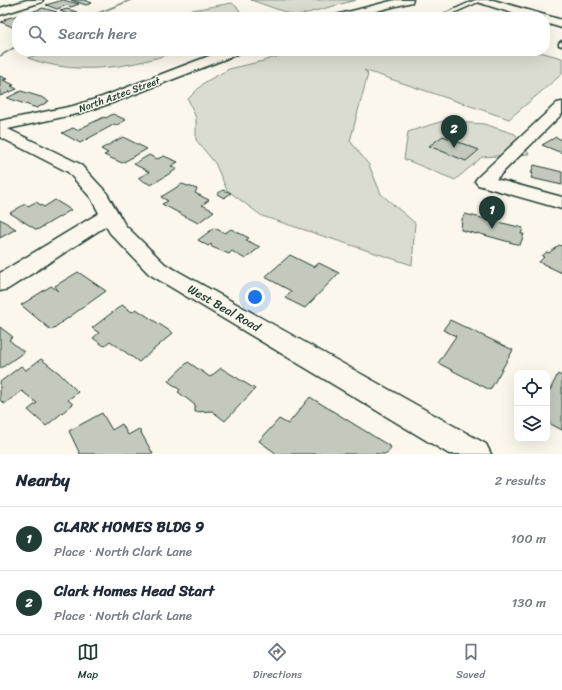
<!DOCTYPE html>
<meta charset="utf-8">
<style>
body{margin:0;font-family:Sriracha,sans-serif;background:#f2f2f3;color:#1f2937}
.controls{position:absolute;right:12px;bottom:12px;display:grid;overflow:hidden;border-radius:8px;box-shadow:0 4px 16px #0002}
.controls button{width:36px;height:36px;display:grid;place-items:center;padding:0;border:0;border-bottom:1px solid #e0e1e3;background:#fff;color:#1f2937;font:20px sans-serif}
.you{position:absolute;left:255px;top:297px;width:14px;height:14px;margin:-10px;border:3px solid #fff;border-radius:50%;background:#1a73e8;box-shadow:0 0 0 6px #1a73e833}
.badge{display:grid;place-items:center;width:26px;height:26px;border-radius:50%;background:#1f3d34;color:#fff;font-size:13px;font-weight:700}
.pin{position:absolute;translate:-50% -33px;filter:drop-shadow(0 1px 2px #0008)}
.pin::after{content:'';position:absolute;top:21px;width:14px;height:12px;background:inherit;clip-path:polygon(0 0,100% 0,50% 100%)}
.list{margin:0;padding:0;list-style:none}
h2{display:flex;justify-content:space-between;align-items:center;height:52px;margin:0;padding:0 16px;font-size:17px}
h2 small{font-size:13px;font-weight:400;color:#747a83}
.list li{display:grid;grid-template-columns:26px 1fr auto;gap:12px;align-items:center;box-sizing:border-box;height:64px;padding:0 16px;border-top:1px solid #e0e1e3}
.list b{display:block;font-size:15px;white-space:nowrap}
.list p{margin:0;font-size:13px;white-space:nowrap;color:#747a83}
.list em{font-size:13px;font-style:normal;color:#747a83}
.icon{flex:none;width:22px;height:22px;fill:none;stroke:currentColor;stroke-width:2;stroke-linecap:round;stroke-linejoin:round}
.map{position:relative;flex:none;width:562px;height:454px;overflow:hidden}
.search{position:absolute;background:#fff;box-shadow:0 4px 16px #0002;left:12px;right:12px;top:12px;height:44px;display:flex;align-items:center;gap:10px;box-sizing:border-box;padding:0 14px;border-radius:16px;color:#747a83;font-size:15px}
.sheet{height:180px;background:#fff}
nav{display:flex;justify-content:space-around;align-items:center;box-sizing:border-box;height:56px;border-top:1px solid #e0e1e3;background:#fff;font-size:11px;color:#747a83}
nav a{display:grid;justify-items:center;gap:2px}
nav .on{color:#1f3d34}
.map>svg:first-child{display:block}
.green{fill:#dbdcd1;stroke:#7d8c82}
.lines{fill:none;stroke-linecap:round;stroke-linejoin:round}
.stream{fill:#74847b;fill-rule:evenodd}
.building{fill:#c4c9be;stroke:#1f3d34}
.lane-casing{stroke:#1f3d34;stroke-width:3}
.street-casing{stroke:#1f3d34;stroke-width:3}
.secondary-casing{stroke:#1f3d34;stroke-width:3}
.lane{fill:#fbf7ec;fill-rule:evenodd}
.street{fill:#fbf7ec;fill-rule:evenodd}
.secondary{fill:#fbf7ec;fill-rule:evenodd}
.labels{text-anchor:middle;stroke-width:3;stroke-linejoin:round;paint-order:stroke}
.far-street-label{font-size:10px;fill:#1f3d34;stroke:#fbf7ec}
.street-label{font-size:12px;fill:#1f3d34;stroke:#fbf7ec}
</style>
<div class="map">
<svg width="562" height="454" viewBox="0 0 562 454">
<rect width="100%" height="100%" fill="#fbf7ec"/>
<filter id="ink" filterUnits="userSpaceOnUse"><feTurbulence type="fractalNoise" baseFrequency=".025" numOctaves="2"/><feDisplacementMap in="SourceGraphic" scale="8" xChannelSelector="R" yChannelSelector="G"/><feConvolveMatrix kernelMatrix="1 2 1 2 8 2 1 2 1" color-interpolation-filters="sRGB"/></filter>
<g filter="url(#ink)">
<g class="green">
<path d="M251 0H356L296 16Z"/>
<path d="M232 3 239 9 241 17H153Z"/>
<path d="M47 51H163L169 54C123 69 74 75 28 58Z"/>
<path d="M296 51H536L562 58V74L509 119 364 70 368 74 350 141 369 165 381 194 415 223 412 265 262 216 227 190 215 163 196 140V118L188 99 205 82 229 69 263 61Z"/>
<path d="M443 121 484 124 515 134 529 154 482 157 455 180 404 159 408 132Z"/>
</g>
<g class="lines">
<g class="stream">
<path d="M129 0H133L91 17H86Z"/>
<path d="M17 45V47L0 57V55Z"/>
</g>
</g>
<g class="building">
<path d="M63 0 79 4 71 7 67 5 57 9 46 5Z"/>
<path d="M71 0H84L92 3 86 5Z"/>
<path d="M43 8 57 12 43 17H34L25 14Z"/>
<path d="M67 9 77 12 70 15 60 11Z"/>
<path d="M20 15 26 17H17V22H15L17 23V29L1 22 6 20 4 19Z"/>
<path d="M0 76 7 79 3 80 14 85 11 86 17 89 0 96Z"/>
<path d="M21 91 41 97 49 101 37 108 7 98Z"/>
<path d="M113 114 126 120 117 125 115 124 80 143 62 133 73 128 77 130 104 117 106 118Z"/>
<path d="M443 136 479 150 466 161 429 146Z"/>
<path d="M123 137 147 149 122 163 104 155 108 153 101 149Z"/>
<path d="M556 137 562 140V153L542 145Z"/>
<path d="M149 155 157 159 164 156 178 162 171 166 177 169 151 185 138 178 149 172 134 164Z"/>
<path d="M534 165 562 172V185L531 178 533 173H531Z"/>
<path d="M182 184 197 189 195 193 209 200 202 205 214 211 198 223 162 204 168 201 161 197Z"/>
<path d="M223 190 231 193 224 198 217 194Z"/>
<path d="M55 200 71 210 37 230 10 213 25 204 28 206 36 202 44 207Z"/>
<path d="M465 214 523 228 521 234H524L520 245 477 233V234L461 230 462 219Z"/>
<path d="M0 219 16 229 0 238Z"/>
<path d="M214 228 225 233 231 229 249 238 246 240 260 247 245 259 232 251 229 254 212 247 211 244 208 246 198 240Z"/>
<path d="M559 245 562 246V273L539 262 544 257 542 256 547 252 549 253Z"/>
<path d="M290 255 314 267 319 263 339 273 305 308 285 298 291 291 265 277Z"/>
<path d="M78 272 106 291 51 330 21 305 51 286 58 291 55 286Z"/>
<path d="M122 305 132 312 136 309 173 333 139 362 110 341 104 346 93 338 99 333 92 328Z"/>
<path d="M450 320 513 350 490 390 438 363 456 336 443 330Z"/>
<path d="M0 327 13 337 9 340 24 352 0 369Z"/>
<path d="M41 359 59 373 78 392 68 400 73 404 46 426 28 410 37 403 22 391 4 404 0 400V382L21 366 26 370Z"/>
<path d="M188 362 210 377 221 368 255 389 225 421 212 411 195 412V405L178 392 180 390 168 381Z"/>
<path d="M558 374 562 376V430L547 422V389L550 390Z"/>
<path d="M310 397 391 447 387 454H277L259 441 279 419 288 424Z"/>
<path d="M102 413 112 430 122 424 128 435 139 429 153 454H80L69 431Z"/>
</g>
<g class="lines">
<g class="lane-casing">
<g id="lane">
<path d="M475 0H483L449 15 444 14Z"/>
<path d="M562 41V46L559 45V43Z"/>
</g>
</g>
<g class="street-casing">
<g id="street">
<path d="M27 0H43L42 2 0 15V8Z"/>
<path d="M395 0H413L412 2 353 17H334L336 15Z"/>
<path d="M222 51H240L238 54 112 103 81 113 8 129 80 164 106 192 125 225 165 264 486 444 491 454H449L149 274 110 233 106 226 8 289 0 291V273L99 213 91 198 68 172 0 137V121L73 106 102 97Z"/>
<path d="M562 102V114L496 179 562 197V209L478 185 475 181 478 177 557 103Z"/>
</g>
</g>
<g class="secondary-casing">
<path id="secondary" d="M475 0H493L562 20V28L545 23V17H525L477 2Z"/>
</g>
<use href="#lane" class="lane"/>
<use href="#street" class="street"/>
<use href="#secondary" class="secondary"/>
</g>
</g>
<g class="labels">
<g class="far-street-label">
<text transform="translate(119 94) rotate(-20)" y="4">North Aztec Street</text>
</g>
<g class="street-label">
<text transform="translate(224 308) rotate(30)" y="4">West Beal Road</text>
</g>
</g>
</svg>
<div class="controls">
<button><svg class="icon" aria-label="locate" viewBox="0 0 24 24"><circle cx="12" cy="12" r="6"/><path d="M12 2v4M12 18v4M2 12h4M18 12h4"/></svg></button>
<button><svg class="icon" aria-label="layers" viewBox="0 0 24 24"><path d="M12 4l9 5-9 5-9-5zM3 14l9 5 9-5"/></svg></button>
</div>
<div class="you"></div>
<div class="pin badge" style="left:492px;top:229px">1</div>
<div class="pin badge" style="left:454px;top:148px">2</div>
<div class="search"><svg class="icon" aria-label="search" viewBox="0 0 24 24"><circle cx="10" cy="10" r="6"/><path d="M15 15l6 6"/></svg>Search here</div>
</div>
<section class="sheet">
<h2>Nearby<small>2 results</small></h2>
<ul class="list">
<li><span class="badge">1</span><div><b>CLARK HOMES BLDG 9</b><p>Place · North Clark Lane</p></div><em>100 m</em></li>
<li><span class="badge">2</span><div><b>Clark Homes Head Start</b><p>Place · North Clark Lane</p></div><em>130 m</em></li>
</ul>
</section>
<nav>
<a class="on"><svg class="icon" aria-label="map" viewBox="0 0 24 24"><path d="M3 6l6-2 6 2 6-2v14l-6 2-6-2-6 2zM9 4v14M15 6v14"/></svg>Map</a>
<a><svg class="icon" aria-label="directions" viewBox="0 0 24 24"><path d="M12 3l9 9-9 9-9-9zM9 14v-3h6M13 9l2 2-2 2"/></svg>Directions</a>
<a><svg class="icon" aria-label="saved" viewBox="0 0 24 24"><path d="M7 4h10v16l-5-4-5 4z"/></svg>Saved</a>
</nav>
